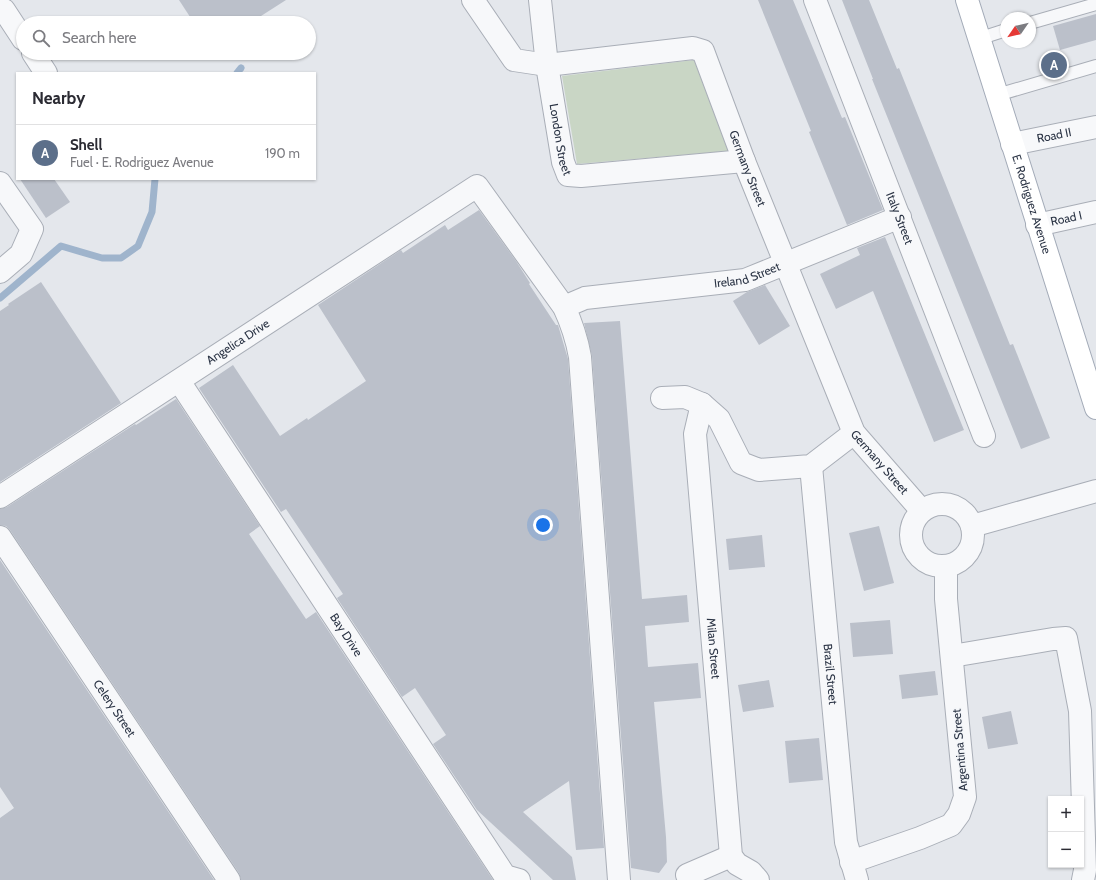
<!DOCTYPE html>
<meta charset="utf-8">
<style>
body{margin:0;font-family:Cabin,sans-serif;background:#f7f7f7;color:#2b2b33}
.controls{position:absolute;right:12px;bottom:12px;display:grid;overflow:hidden;border-radius:0px;box-shadow:0 1px 3px #0004}
.controls button{width:36px;height:36px;display:grid;place-items:center;padding:0;border:0;border-bottom:1px solid #e1e1e2;background:#fff;color:#2b2b33;font:20px sans-serif}
.compass{position:absolute;left:1000px;top:12px;width:36px;height:36px;border-radius:50%;background:#fff;box-shadow:0 1px 3px #0004;rotate:236deg}
.you{position:absolute;left:543px;top:525px;width:14px;height:14px;margin:-10px;border:3px solid #fff;border-radius:50%;background:#1a73e8;box-shadow:0 0 0 6px #1a73e833}
.badge{display:grid;place-items:center;width:26px;height:26px;border-radius:50%;background:#d93025;color:#fff;font-size:13px;font-weight:700}
.pin{position:absolute;translate:-50% -50%;border:2px solid #fff;box-shadow:0 1px 4px #0006}
.list{margin:0;padding:0;list-style:none}
h2{display:flex;justify-content:space-between;align-items:center;height:52px;margin:0;padding:0 16px;font-size:17px}
h2 small{font-size:13px;font-weight:400;color:#7c7c81}
.list li{display:grid;grid-template-columns:26px 1fr auto;gap:12px;align-items:center;box-sizing:border-box;height:56px;padding:0 16px;border-top:1px solid #e1e1e2}
.list b{display:block;font-size:15px;white-space:nowrap}
.list p{margin:0;font-size:13px;white-space:nowrap;color:#7c7c81}
.list em{font-size:13px;font-style:normal;color:#7c7c81}
.icon{flex:none;width:22px;height:22px;fill:none;stroke:currentColor;stroke-width:2;stroke-linecap:round;stroke-linejoin:round}
.map{position:relative;flex:none;width:1096px;height:880px;overflow:hidden}
.search{position:absolute;background:#fff;box-shadow:0 1px 3px #0004;left:16px;top:16px;width:300px;height:44px;display:flex;align-items:center;gap:10px;box-sizing:border-box;padding:0 14px;border-radius:22px;color:#7c7c81;font-size:15px}
.panel{position:absolute;background:#fff;box-shadow:0 1px 3px #0004;left:16px;top:72px;width:300px;height:108px;border-radius:0px}
.map>svg:first-child{display:block}
.green{fill:#c9d6c5}
.lines{fill:none;stroke-linecap:round;stroke-linejoin:round}
.stream{stroke:#9fb4cc;stroke-width:7}
.building{fill:#bbc0ca}
.service-casing{stroke:#a9aeb7;stroke-width:14}
.minor-casing{stroke:#a9aeb7;stroke-width:24}
.primary-casing{stroke:#a3abb8;stroke-width:24}
.service{stroke:#f7f8fa;stroke-width:12}
.minor{stroke:#f7f8fa;stroke-width:22}
.primary{stroke:#fff;stroke-width:22}
.labels{text-anchor:middle;stroke-width:3;stroke-linejoin:round;paint-order:stroke}
.street-label{font-size:12px;fill:#2b3445;stroke:#f4f6f9}
</style>
<div class="map">
<svg width="1096" height="880" viewBox="0 0 1096 880">
<rect width="100%" height="100%" fill="#e4e7ec"/>
<path class="green" d="M694 60 728 151 577 164 562 76Z"/>
<g class="lines">
<g class="stream">
<path d="M237 73 241 68"/>
<path d="M0 298 61 246 102 258H121L138 246 152 212 155 179"/>
</g>
</g>
<g class="building">
<path d="M179 0H286L250 23H194Z"/>
<path d="M758 0H793L842 118 845 117 883 210 847 225 809 132 811 131Z"/>
<path d="M842 0H869L897 69 899 68 1010 345 1013 344 1050 438 1021 449 872 79H873Z"/>
<path d="M1096 14V40L1060 50 1053 26Z"/>
<path d="M20 179H54L70 202 46 218Z"/>
<path d="M479 210 516 261 530 283 529 284 556 325H558L568 359 604 848 576 850 569 781 523 812 572 857 576 880H553L477 810 433 744 446 735 415 688 402 697 337 598 343 594 286 509 281 512 199 388 233 365 280 436 307 418 308 420 366 381 318 305 401 250 403 253 445 225 448 230Z"/>
<path d="M885 237 964 430 934 442 873 291 836 309 820 274 860 255 857 248Z"/>
<path d="M41 282 121 403 0 482V311L9 305 8 304Z"/>
<path d="M765 285 790 326 759 345 733 301 747 292Z"/>
<path d="M620 321 642 599 687 595 689 622 645 626 648 667 698 663 701 698 654 702 666 837 667 862 659 873 631 868 592 356 584 323Z"/>
<path d="M176 399 260 526 249 534 306 619 316 612 493 880H241L239 873 10 530 6 526 0 525V509L7 507 135 424 136 425Z"/>
<path d="M879 526 894 583 864 591 849 533Z"/>
<path d="M762 535 765 567 729 570 726 539Z"/>
<path d="M0 560 214 880H0V818L14 808 0 787Z"/>
<path d="M890 620 893 654 853 657 850 623Z"/>
<path d="M935 671 938 695 902 699 899 675Z"/>
<path d="M769 680 774 707 743 712 738 685Z"/>
<path d="M1011 711 1018 744 988 749 982 717Z"/>
<path d="M819 738 823 780 789 783 785 741Z"/>
</g>
<g class="lines">
<g class="service-casing">
<g id="service">
<path d="M1030 23 1096 4"/>
<path d="M978 39 1006 30"/>
<path d="M997 95 1096 66"/>
</g>
</g>
<g class="minor-casing">
<g id="minor">
<path id="s1" d="M473 0 514 60 547 65 693 48 703 51 744 161 854 433 922 511"/>
<path id="s2" d="M540 0 547 65 563 162 568 175 581 176 744 161"/>
<path id="s3" d="M815 0 984 436"/>
<path d="M4 10 23 39"/>
<path d="M33 53 46 73"/>
<path id="s4" d="M1012 144 1096 127"/>
<path d="M0 183 32 229 21 254 0 272"/>
<path id="s5" d="M1037 225 1096 212"/>
<path id="s6" d="M564 307 585 298 745 280 900 217"/>
<path id="s7" d="M179 381 505 876 519 880"/>
<path d="M662 398 685 397 702 404 719 419 741 463 759 470 811 466 854 433"/>
<path id="s8" d="M702 404 695 434 731 856 737 864 751 872 758 880"/>
<path id="s9" d="M811 466 846 842 857 880"/>
<path id="s10" d="M0 497 477 186 564 307C572 324 577 340 580 357L619 880"/>
<circle cx="942" cy="535" r="31"/>
<path d="M972 526 1096 491"/>
<path id="s11" d="M0 537 229 880"/>
<path d="M952 656 1053 639 1066 638 1080 711 1085 870 1083 880"/>
<path d="M851 862 920 838 951 825 959 814 965 797 946 599V566"/>
<path d="M687 875 731 856"/>
</g>
</g>
<g class="primary-casing">
<g id="primary">
<path id="s12" d="M967 0 1096 408"/>
</g>
</g>
<use href="#service" class="service"/>
<use href="#minor" class="minor"/>
<use href="#primary" class="primary"/>
</g>
<g class="labels">
<g class="street-label">
<text dy="4" stroke="none"><textPath href="#s4" startOffset="43">Road II</textPath></text>
<text dy="4" stroke="none"><textPath href="#s2" startOffset="141">London Street</textPath></text>
<text dy="4" stroke="none"><textPath href="#s1" startOffset="389">Germany Street</textPath></text>
<text dy="4" stroke="none"><textPath href="#s12" startOffset="214">E. Rodriguez Avenue</textPath></text>
<text dy="4" stroke="none"><textPath href="#s3" startOffset="234">Italy Street</textPath></text>
<text dy="4" stroke="none"><textPath href="#s5" startOffset="30">Road I</textPath></text>
<text dy="4" stroke="none"><textPath href="#s6" startOffset="187">Ireland Street</textPath></text>
<text dy="4" stroke="none"><textPath href="#s10" startOffset="284">Angelica Drive</textPath></text>
<text dy="4" stroke="none"><textPath href="#s1" startOffset="713">Germany Street</textPath></text>
<text dy="4" stroke="none"><textPath href="#s7" startOffset="304">Bay Drive</textPath></text>
<text dy="4" stroke="none"><textPath href="#s8" startOffset="246">Milan Street</textPath></text>
<text dy="4" stroke="none"><textPath href="#s9" startOffset="209">Brazil Street</textPath></text>
<text dy="4" stroke="none"><textPath href="#s11" startOffset="206">Celery Street</textPath></text>
<text transform="translate(960 750) rotate(-95)" y="4">Argentina Street</text>
</g>
</g>
</svg>
<div class="controls">
<button>+</button>
<button>−</button>
</div>
<svg class="compass" viewBox="-18 -18 36 36"><path d="M0-13l5 13h-10z" fill="#e53935"/><path d="M0 13l5-13h-10z" fill="#7c7c81"/></svg>
<div class="you"></div>
<div class="pin badge" style="left:1054px;top:65px;background:#5c6f8a">A</div>
<div class="search"><svg class="icon" aria-label="search" viewBox="0 0 24 24"><circle cx="10" cy="10" r="6"/><path d="M15 15l6 6"/></svg>Search here</div>
<section class="panel">
<h2>Nearby<small></small></h2>
<ul class="list">
<li><span class="badge" style="background:#5c6f8a">A</span><div><b>Shell</b><p>Fuel · E. Rodriguez Avenue</p></div><em>190 m</em></li>
</ul>
</section>
</div>
